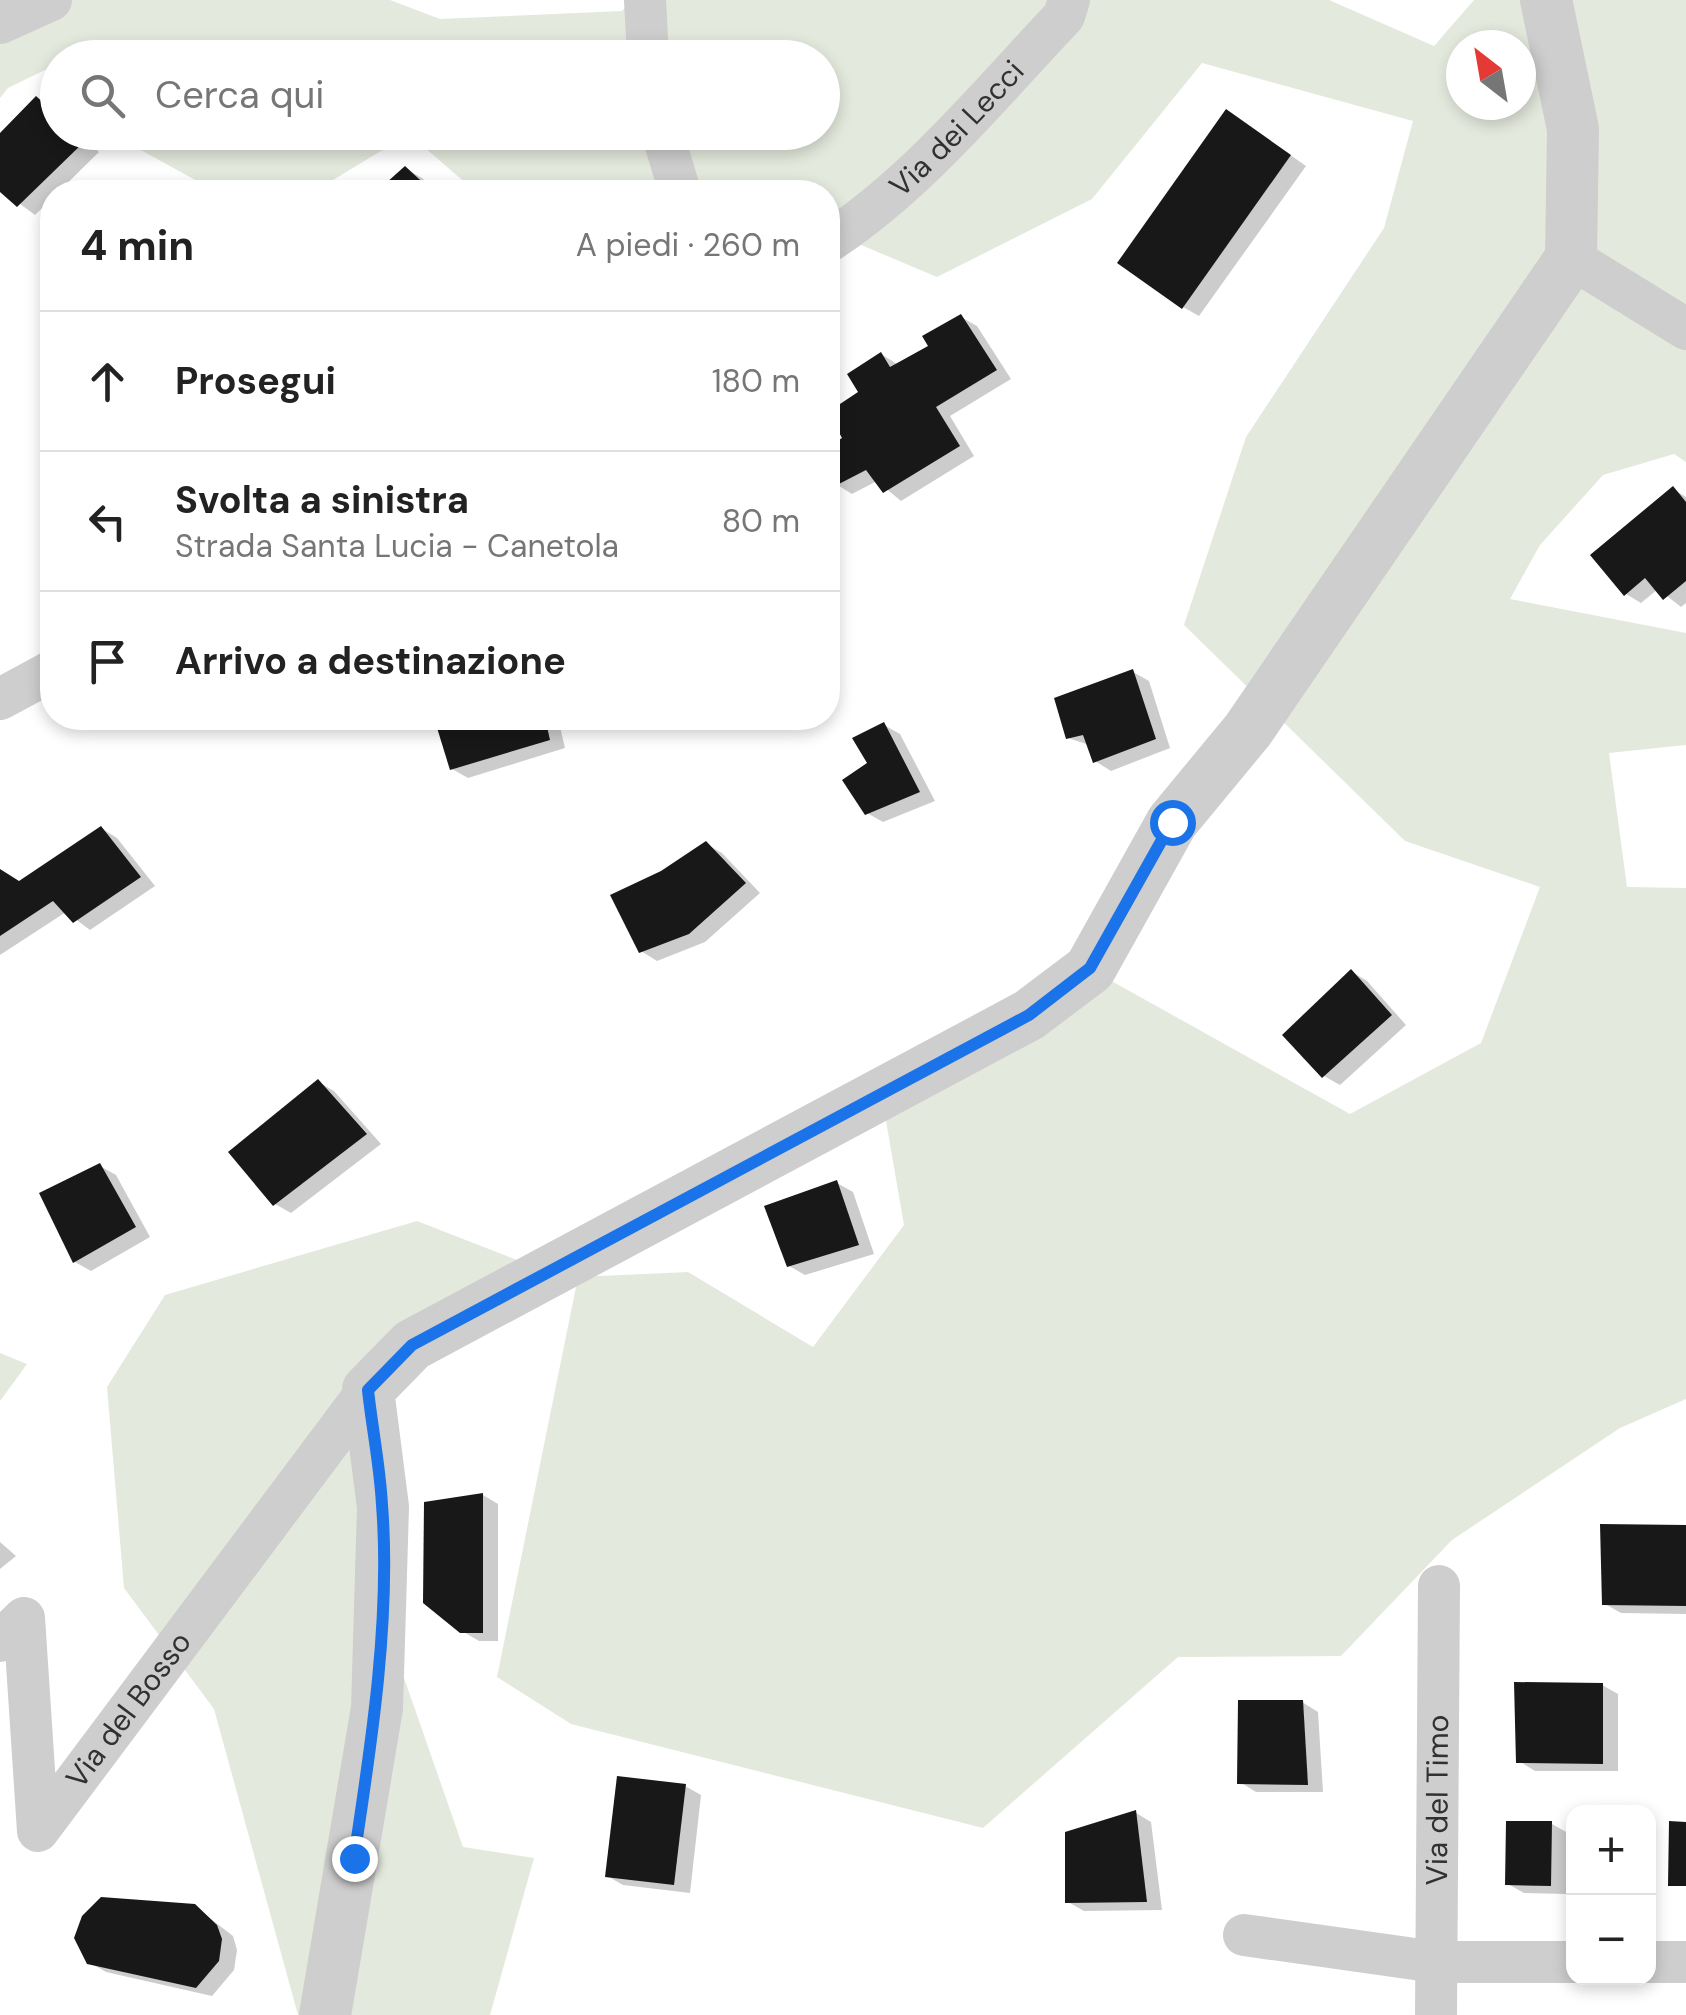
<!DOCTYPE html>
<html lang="it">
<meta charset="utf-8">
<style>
body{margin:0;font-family:"DM Sans",sans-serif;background:#f6f6f6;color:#222}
.controls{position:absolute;right:30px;bottom:30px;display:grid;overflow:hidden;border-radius:20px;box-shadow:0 5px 15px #0003}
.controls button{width:90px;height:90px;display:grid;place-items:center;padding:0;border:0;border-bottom:2px solid #e0e0e0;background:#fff;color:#222;font:50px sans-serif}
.compass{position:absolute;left:1446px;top:30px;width:90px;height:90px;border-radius:50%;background:#fff;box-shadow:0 5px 15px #0003;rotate:329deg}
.stop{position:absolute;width:30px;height:30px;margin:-22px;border:8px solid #1a73e8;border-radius:50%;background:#fff}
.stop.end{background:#1a73e8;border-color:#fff;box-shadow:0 2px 10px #0008}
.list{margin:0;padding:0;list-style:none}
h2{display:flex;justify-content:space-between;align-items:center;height:130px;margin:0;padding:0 40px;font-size:42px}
h2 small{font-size:32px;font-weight:400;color:#767676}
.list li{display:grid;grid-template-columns:65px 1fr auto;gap:30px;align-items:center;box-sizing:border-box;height:140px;padding:0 40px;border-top:2px solid #e0e0e0}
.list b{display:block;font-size:38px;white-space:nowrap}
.list p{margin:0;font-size:32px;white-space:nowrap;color:#767676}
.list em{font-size:32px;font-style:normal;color:#767676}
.icon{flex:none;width:55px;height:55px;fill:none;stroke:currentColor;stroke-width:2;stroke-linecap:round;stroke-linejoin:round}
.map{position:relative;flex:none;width:1686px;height:2015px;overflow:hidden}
.search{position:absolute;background:#fff;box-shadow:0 5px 15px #0003;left:40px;top:40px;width:800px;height:110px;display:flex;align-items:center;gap:25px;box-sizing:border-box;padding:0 35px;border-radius:55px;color:#767676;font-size:38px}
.panel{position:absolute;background:#fff;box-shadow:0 5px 15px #0003;left:40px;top:180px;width:800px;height:550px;border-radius:40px}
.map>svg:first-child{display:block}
.green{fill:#e4e9dd;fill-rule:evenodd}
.shadow{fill:#0003}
.building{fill:#181818}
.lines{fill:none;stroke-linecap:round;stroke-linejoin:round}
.minor{stroke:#cecece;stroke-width:42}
.tertiary{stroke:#cecece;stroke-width:52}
.route{stroke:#1a73e8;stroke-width:12}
.labels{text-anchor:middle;stroke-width:10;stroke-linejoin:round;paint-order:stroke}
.street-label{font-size:30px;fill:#313131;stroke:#fff}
</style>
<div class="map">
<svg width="1686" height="2015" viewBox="0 0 1686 2015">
<rect width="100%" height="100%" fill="#fff"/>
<g class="green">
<path d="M0 0H390L440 19 622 11 631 0H1329L1434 46 1474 0H1686V462L1674 454 1603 475 1540 545 1510 599 1686 633V745L1609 753 1627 887 1686 888V1399L1620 1428 1452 1540 1341 1656 1178 1657 983 1828 571 1724 497 1677 578 1277 688 1272 813 1347 904 1225 881 1092 1090 969 1350 1114 1481 1043 1540 887 1405 841 1184 625 1246 437 1384 228 1413 121 1202 63 1092 199 937 277 828 231V192H476L409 134 328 183 325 192H217L110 133 822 132V58H58L57 74 51 67 8 88 0 98ZM1461 45H1521V105H1461Z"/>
<path d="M417 1221 550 1273 355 1406 380 1609 463 1847 534 1858 490 2015H298L214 1709 124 1588 107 1387 165 1295Z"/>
<path d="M0 1353 27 1364 0 1401Z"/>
</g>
<g class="shadow">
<path d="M37 99 58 113V132H78L99 152 35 215 0 189V136Z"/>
<path d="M1243 122 1306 166 1199 316 1183 307Z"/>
<path d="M406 169 422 178 437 192H380Z"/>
<path d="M961 317 977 326 1011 379 950 416 974 456 901 501 877 481 852 494 836 484 828 470V450L845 439 861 393 881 354 897 364 931 347Z"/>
<path d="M1673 489 1686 497V603L1681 607 1658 589 1641 603 1626 594Z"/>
<path d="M1133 672 1149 681 1170 748 1111 771 1095 761 1089 745 1068 738Z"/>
<path d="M437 718H558L565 748 468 778 452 769Z"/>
<path d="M884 725 900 734 935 801 883 822 867 813 871 764Z"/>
<path d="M101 828 117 838 155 886 90 930 66 912 0 955V870L20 884Z"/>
<path d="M706 844 722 853 760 893 705 942 657 961 641 951 662 873Z"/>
<path d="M1352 972 1367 981 1406 1025 1340 1085 1324 1076Z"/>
<path d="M318 1082 334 1091 381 1144 291 1213 275 1204Z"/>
<path d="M100 1166 116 1175 150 1237 91 1271 75 1262Z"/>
<path d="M837 1183 853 1192 874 1254 805 1275 789 1266Z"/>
<path d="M483 1495 498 1504V1641H479L462 1631Z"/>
<path d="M1686 1527V1614L1621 1613 1605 1604Z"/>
<path d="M0 1542 16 1556 0 1569Z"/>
<path d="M1602 1685 1618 1694V1771H1535L1519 1761Z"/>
<path d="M1302 1702 1318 1712 1323 1792H1256L1240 1782Z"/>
<path d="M685 1786 701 1795 690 1893 623 1885 607 1876Z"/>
<path d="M1136 1813 1151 1822 1162 1910 1084 1911 1068 1902Z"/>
<path d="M1552 1824 1568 1833 1566 1894 1524 1893 1508 1884Z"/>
<path d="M1648 1832 1651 1834 1650 1894H1648Z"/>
<path d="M194 1906 233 1936 237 1950 234 1970 212 1996 106 1972 89 1962Z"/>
</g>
<g class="building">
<path d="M36 96 58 116V132H75L85 141 17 207 0 192V133Z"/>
<path d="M1226 109 1291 155 1182 309 1117 263Z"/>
<path d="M405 166 433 192H376Z"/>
<path d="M961 314 997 370 936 407 960 446 883 493 866 470 835 486 828 474V447L842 438 828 412 858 392 847 374 881 352 890 367 928 346 922 336Z"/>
<path d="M1673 486 1686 502V581L1663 600 1645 578 1624 596 1590 555Z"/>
<path d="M1133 669 1156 739 1093 763 1083 735 1066 739 1054 698Z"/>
<path d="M434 718H545L550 740 450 770Z"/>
<path d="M884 722 920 792 865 815 842 780 867 763 852 738Z"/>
<path d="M101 826 141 877 73 923 53 901 0 936V869L19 881Z"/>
<path d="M706 841 746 883 689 934 639 953 610 895 661 871Z"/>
<path d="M1351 969 1392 1015 1322 1078 1282 1035Z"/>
<path d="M318 1079 367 1134 273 1206 228 1152Z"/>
<path d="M100 1163 136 1227 73 1263 39 1193Z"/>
<path d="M837 1180 859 1245 787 1267 764 1206Z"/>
<path d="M483 1493V1633H460L423 1603 424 1502Z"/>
<path d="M1600 1524 1686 1525V1606L1602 1605Z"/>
<path d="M1514 1682 1603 1683V1764L1516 1763Z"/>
<path d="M1238 1700H1303L1308 1785 1237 1784Z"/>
<path d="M617 1776 686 1784 674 1885 605 1877Z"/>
<path d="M1136 1810 1147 1902 1065 1903V1832Z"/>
<path d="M1506 1821H1552L1551 1886 1505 1885Z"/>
<path d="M1669 1821 1686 1822V1886H1668Z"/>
<path d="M101 1897 195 1904 217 1925 222 1939 219 1961 196 1988 87 1964 74 1938 82 1916Z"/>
</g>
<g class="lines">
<g class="minor">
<path d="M645 0 648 58"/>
<path d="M0 23 51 0"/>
<path d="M662 132 680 192"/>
<path id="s1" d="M828 242C918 183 990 94 1064 16L1069 0"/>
<path d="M1571 258 1686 329"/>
<path d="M0 699 52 671"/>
<path id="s2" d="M0 1641 24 1618 38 1831 368 1390"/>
<path d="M1244 1935 1436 1962H1574"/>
<path d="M1648 1962H1686"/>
<path id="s3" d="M1436 2015 1439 1586"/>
</g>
<path class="tertiary" d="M325 2015 377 1708 383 1507 368 1390 412 1345 1029 1015 1090 969 1172 822 1248 730 1571 258 1573 129 1546 0"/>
</g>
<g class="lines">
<path class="route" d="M354 1858C371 1746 391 1618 382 1505 380 1466 372 1428 368 1390L412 1345 1029 1015 1090 968 1172 822"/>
</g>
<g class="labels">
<g class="street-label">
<text dy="10" stroke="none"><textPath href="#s1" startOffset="172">Via dei Lecci</textPath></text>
<text dy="10" stroke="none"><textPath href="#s2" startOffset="398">Via del Bosso</textPath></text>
<text dy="10" stroke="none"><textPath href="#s3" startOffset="215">Via del Timo</textPath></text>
</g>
</g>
</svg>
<div class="controls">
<button>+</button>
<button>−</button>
</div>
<svg class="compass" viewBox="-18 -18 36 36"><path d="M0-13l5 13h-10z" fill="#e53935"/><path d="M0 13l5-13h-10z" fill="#767676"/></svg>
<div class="stop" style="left:1172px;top:822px"></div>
<div class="stop end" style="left:354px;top:1858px"></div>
<div class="search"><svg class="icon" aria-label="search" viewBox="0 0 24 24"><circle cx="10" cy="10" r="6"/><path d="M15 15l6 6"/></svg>Cerca qui</div>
<section class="panel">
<h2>4 min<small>A piedi · 260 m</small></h2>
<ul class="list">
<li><svg class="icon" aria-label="ahead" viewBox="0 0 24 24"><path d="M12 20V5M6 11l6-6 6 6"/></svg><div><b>Prosegui</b></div><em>180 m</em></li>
<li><svg class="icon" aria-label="left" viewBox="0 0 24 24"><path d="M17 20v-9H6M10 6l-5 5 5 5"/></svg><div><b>Svolta a sinistra</b><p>Strada Santa Lucia - Canetola</p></div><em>80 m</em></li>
<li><svg class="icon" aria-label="arrive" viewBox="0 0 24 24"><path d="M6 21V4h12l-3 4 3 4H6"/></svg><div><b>Arrivo a destinazione</b></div></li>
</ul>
</section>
</div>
